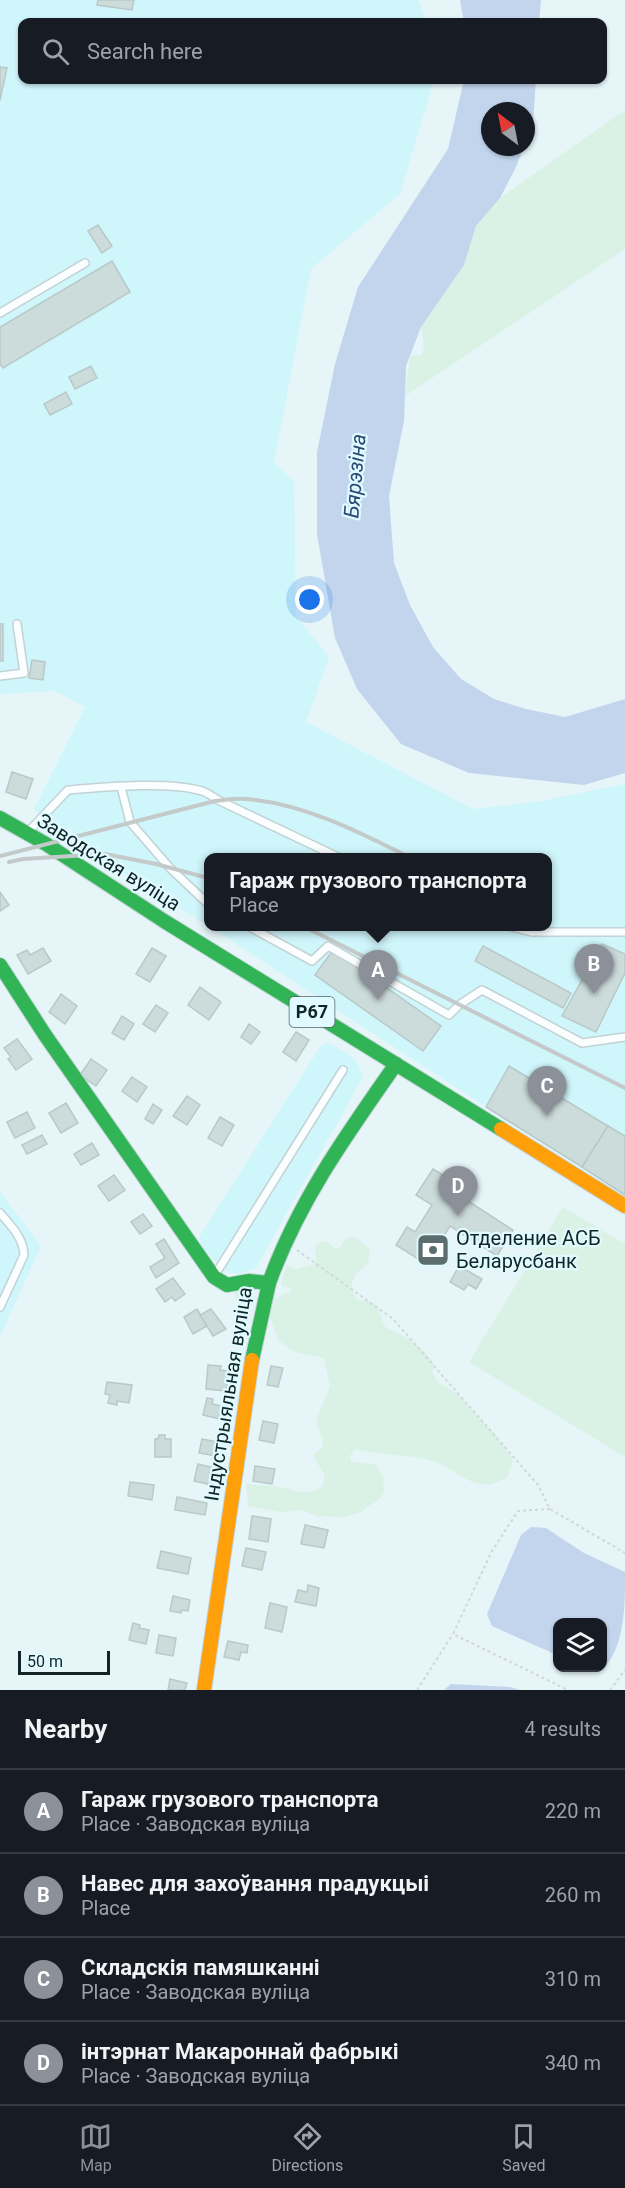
<!DOCTYPE html>
<meta charset="utf-8">
<style>
body{margin:0;font-family:Roboto,sans-serif;background:#242831;color:#f1f3f6}
.controls{position:absolute;right:18px;bottom:18px;display:grid;overflow:hidden;border-radius:12px;box-shadow:0 2px 4px #0004}
.controls button{width:54px;height:54px;display:grid;place-items:center;padding:0;border:0;border-bottom:2px solid #363941;background:#171b24;color:#f1f3f6;font:30px sans-serif}
.compass{position:absolute;left:481px;top:102px;width:54px;height:54px;border-radius:50%;background:#171b24;box-shadow:0 2px 4px #0004;rotate:328deg}
.scale{position:absolute;left:18px;bottom:15px;width:92px;box-sizing:border-box;padding-left:6px;border:3px solid #122426;border-top:0;font-size:16px;line-height:21px;white-space:nowrap;color:#122426;-webkit-text-stroke:4px #dffbff;paint-order:stroke}
.you{position:absolute;left:310px;top:600px;width:21px;height:21px;margin:-15px;border:4px solid #fff;border-radius:50%;background:#1a73e8;box-shadow:0 0 0 9px #1a73e833}
.badge{display:grid;place-items:center;width:39px;height:39px;border-radius:50%;background:#8c9099;color:#fff;font-size:20px;font-weight:700}
.pin{position:absolute;translate:-50% -50px;filter:drop-shadow(0 2px 3px #0008)}
.pin::after{content:'';position:absolute;top:32px;width:21px;height:18px;background:inherit;clip-path:polygon(0 0,100% 0,50% 100%)}
.popup{position:absolute;left:204px;top:853px;width:348px;height:78px;box-sizing:border-box;display:grid;place-content:center;border-radius:12px;background:#171b24;filter:drop-shadow(0 2px 4px #0005);font-size:20px;white-space:nowrap;color:#9ea1a6}
.popup b{font-size:22px;color:#f1f3f6}
.popup::after{content:'';position:absolute;left:50%;top:100%;margin-left:-12px;border:12px solid transparent;border-top-color:#171b24}
.list{margin:0;padding:0;list-style:none}
h2{display:flex;justify-content:space-between;align-items:center;height:78px;margin:0;padding:0 24px;font-size:26px}
h2 small{font-size:20px;font-weight:400;color:#9ea1a6}
.list li{display:grid;grid-template-columns:39px 1fr auto;gap:18px;align-items:center;box-sizing:border-box;height:84px;padding:0 24px;border-top:2px solid #363941}
.list b{display:block;font-size:22px;white-space:nowrap}
.list p{margin:0;font-size:20px;white-space:nowrap;color:#9ea1a6}
.list em{font-size:20px;font-style:normal;color:#9ea1a6}
.icon{flex:none;width:33px;height:33px;fill:none;stroke:currentColor;stroke-width:2;stroke-linecap:round;stroke-linejoin:round}
.map{position:relative;flex:none;width:625px;height:1690px;overflow:hidden}
.search{position:absolute;background:#171b24;box-shadow:0 2px 4px #0004;left:18px;right:18px;top:18px;height:66px;display:flex;align-items:center;gap:15px;box-sizing:border-box;padding:0 21px;border-radius:12px;color:#9ea1a6;font-size:22px}
.sheet{height:414px;background:#171b24}
nav{display:flex;justify-content:space-around;align-items:center;box-sizing:border-box;height:84px;border-top:2px solid #363941;background:#171b24;font-size:16px;color:#9ea1a6}
nav a{display:grid;justify-items:center;gap:3px}
nav .on{color:#8c9099}
.map>svg:first-child{display:block}
.built{fill:#cff6fb}
.green{fill:#d9f2e5}
.water{fill:#c2d5ed}
.building{fill:#ccdcdb;stroke:#b9c8c8;stroke-width:1.5}
.lines{fill:none;stroke-linecap:round;stroke-linejoin:round}
.lane-casing{stroke:#c2d2d5;stroke-width:10}
.fast-casing{stroke:#c2d2d5;stroke-width:16}
.slow-casing{stroke:#c2d2d5;stroke-width:16}
.path{stroke:#d2d7d8;stroke-width:2;stroke-dasharray:3 3;stroke-linecap:butt}
.lane{stroke:#fbfefe;stroke-width:7}
.fast{stroke:#30b455;stroke-width:14}
.slow{stroke:#ff9f0a;stroke-width:14}
.rail{stroke:#c4c9c9;stroke-width:4}
.labels{text-anchor:middle;stroke-width:4.5;stroke-linejoin:round;paint-order:stroke}
.shield{fill:#dffbff;stroke:#506467;stroke-width:1.5}
.shield-label{font-size:18px;font-weight:bold;fill:#122426}
.street-label{font-size:20px;fill:#122426;stroke:#dffbff}
.poi-label{font-size:20px;fill:#122426;stroke:#dffbff;text-anchor:start}
.water-label{font-size:21px;font-style:italic;fill:#2c4975;stroke:#dffbff}
</style>
<div class="map">
<svg width="625" height="1690" viewBox="0 0 625 1690">
<rect width="100%" height="100%" fill="#e6f5f8"/>
<g class="built">
<path d="M0 0H418L427 22H22V80H434L400 194 311 269 274 462 294 482 296 616 329 657 306 722 473 809 541 801 625 784V1195L486 1107 210 927 548 926V858H208V926L101 859 99 846 76 851 71 829 54 835 48 820 34 809 85 707 55 691 0 694Z"/>
<path d="M328 1043 347 1053 357 1062 363 1077 256 1268 240 1274 227 1272 212 1258 202 1246 199 1237 320 1047Z"/>
<path d="M0 1192 41 1246 0 1336Z"/>
</g>
<g class="green">
<path d="M625 110V249L405 396 410 356 422 355 424 346 421 327 464 265 476 226 500 198Z"/>
<path d="M563 1207 625 1244V1457L469 1362Z"/>
<path d="M352 1236 366 1245 370 1251 368 1264C353 1275 347 1282 357 1300 384 1303 375 1306 385 1327 404 1336 426 1347 435 1367L432 1373 439 1383 460 1396 476 1415 493 1432 513 1460 507 1478C497 1482 491 1486 480 1484 461 1480 448 1464 429 1460 404 1454 380 1456 355 1449L350 1456 351 1462 375 1464 383 1476 384 1491 381 1498 359 1513 342 1517 317 1516 302 1510 280 1512 248 1506 246 1483C256 1486 265 1485 275 1486 295 1489 303 1498 323 1486L325 1476 313 1455 322 1448 323 1441 316 1421 330 1386 324 1358 294 1352 278 1340 269 1313 272 1300 292 1291 291 1288 282 1286 281 1282 287 1265 295 1269 313 1265 316 1261 315 1246C323 1238 329 1242 336 1249L339 1248 345 1240Z"/>
<path d="M251 1287 254 1299 246 1307 241 1304 235 1297V1291Z"/>
</g>
<g class="water">
<path d="M460 0H541L539 22H464Z"/>
<path d="M464 80H536L533 122 526 141V111H490V147H524L515 169 500 198 476 226 464 265 421 327 406 366 404 421 389 496 394 563 410 605 433 647 461 679 494 699 526 709 565 717 625 699V773L584 785 469 773 401 744 357 689 335 638 317 534V452L335 364 358 287 448 149Z"/>
<path d="M531 1527 546 1528 584 1553 625 1572C625 1608 625 1646 602 1671L584 1668H602V1622H558L557 1655 492 1626 487 1614 521 1535Z"/>
<path d="M451 1684 510 1687 520 1690H444Z"/>
</g>
<g class="building">
<path d="M98 0H134L132 10 97 5Z"/>
<path d="M0 67 7 68 0 100Z"/>
<path d="M98 225 112 246 102 253 88 231Z"/>
<path d="M112 261 130 292 3 368 0 364V327Z"/>
<path d="M91 366 97 378 75 389 69 377Z"/>
<path d="M66 392 72 404 50 415 44 404Z"/>
<rect x="0" y="624" width="3" height="37"/>
<path d="M32 660 45 662 43 680 29 678Z"/>
<path d="M12 772 33 779 26 799 6 792Z"/>
<path d="M0 892 9 905 0 911Z"/>
<path d="M602 944 625 954V973L596 1032 562 1016Z"/>
<path d="M483 946 571 993 563 1008 475 961Z"/>
<path d="M43 948 51 961 28 974 17 955 27 950 30 955Z"/>
<path d="M152 948 166 956 150 982 136 974Z"/>
<path d="M333 950 441 1026 423 1051 315 975Z"/>
<path d="M200 987 221 1002 209 1020 188 1005Z"/>
<path d="M61 994 77 1006 65 1024 49 1012Z"/>
<path d="M156 1005 168 1013 155 1032 143 1024Z"/>
<path d="M122 1016 134 1024 124 1040 112 1033Z"/>
<path d="M249 1024 260 1032 251 1044 241 1037Z"/>
<path d="M296 1032 309 1040 296 1061 283 1052Z"/>
<path d="M17 1039 32 1059 16 1070 8 1059 11 1057 4 1048Z"/>
<path d="M91 1059 107 1070 96 1086 80 1075Z"/>
<path d="M509 1066 608 1126 582 1167 486 1107Z"/>
<path d="M132 1077 147 1087 137 1102 122 1091Z"/>
<path d="M187 1096 200 1105 187 1125 173 1116Z"/>
<path d="M66 1103 78 1123 61 1133 49 1113Z"/>
<path d="M153 1104 162 1110 153 1124 145 1119Z"/>
<path d="M27 1112 35 1128 15 1138 7 1122Z"/>
<path d="M220 1117 234 1125 222 1146 208 1138Z"/>
<path d="M608 1126 625 1136V1195L582 1167Z"/>
<path d="M42 1135 47 1144 27 1154 22 1145Z"/>
<path d="M92 1143 99 1155 81 1165 74 1154Z"/>
<path d="M433 1169 453 1181 448 1188 513 1230 497 1256 450 1226 426 1264 396 1245 407 1227 415 1232 432 1205 416 1195Z"/>
<path d="M114 1175 125 1190 109 1201 98 1186Z"/>
<path d="M143 1214 152 1226 140 1234 131 1222Z"/>
<path d="M164 1239 179 1263 156 1278 150 1267 165 1258 156 1244Z"/>
<path d="M459 1266 482 1279 476 1289 468 1284 464 1290 450 1282Z"/>
<path d="M173 1278 185 1294 175 1301 172 1297 165 1302 156 1289Z"/>
<path d="M197 1309 207 1326 193 1334 184 1317Z"/>
<path d="M211 1309 226 1329 213 1336 200 1315Z"/>
<path d="M208 1365 221 1366 220 1370 229 1371 226 1391 206 1389Z"/>
<path d="M271 1366 283 1368 278 1387 267 1385Z"/>
<path d="M107 1382 132 1385 129 1403 117 1401V1405L108 1403 110 1395 105 1394Z"/>
<path d="M207 1398 213 1399 212 1404 223 1406 220 1419 203 1415Z"/>
<path d="M263 1421 278 1424 274 1443 259 1440Z"/>
<path d="M159 1435H165V1439H171V1457H155V1439H158Z"/>
<path d="M202 1439 218 1442 216 1456 199 1453Z"/>
<path d="M198 1464 211 1467 210 1473 214 1474 212 1485 194 1481Z"/>
<path d="M255 1466 275 1469 272 1484 253 1481Z"/>
<path d="M130 1482 154 1485 152 1500 128 1496Z"/>
<path d="M177 1497 207 1503 205 1515 175 1510Z"/>
<path d="M252 1516 271 1519 268 1542 249 1539Z"/>
<path d="M305 1525 328 1530 324 1548 301 1544Z"/>
<path d="M246 1548 266 1552 262 1570 242 1566Z"/>
<path d="M161 1551 191 1558 188 1574 157 1568Z"/>
<path d="M308 1585 319 1588 316 1606 295 1602 298 1590 307 1592Z"/>
<path d="M173 1596 190 1600 188 1611 182 1610 181 1613 170 1611Z"/>
<path d="M270 1603 287 1607 282 1632 265 1628Z"/>
<path d="M133 1623 140 1625 139 1628 149 1630 146 1644 129 1640Z"/>
<path d="M159 1635 176 1638 173 1656 156 1653Z"/>
<path d="M228 1641 248 1645 247 1653 241 1652 239 1660 224 1657Z"/>
<path d="M170 1679 187 1683 185 1690H168Z"/>
</g>
<g class="lines">
<g class="lane-casing">
<g id="lane">
<path d="M0 313 85 263"/>
<path d="M0 676 24 673 17 624"/>
<path d="M121 787 130 822 170 868 208 904"/>
<path d="M29 831 68 790C104 787 169 781 202 791 208 793 213 797 218 800L340 858"/>
<path d="M248 926 312 961 328 946 449 1015 459 1005 482 990 582 1043 625 1037"/>
<path d="M508 926 532 932H625"/>
<path d="M0 1213C11 1226 23 1237 24 1255L0 1307"/>
<path d="M215 1275 343 1070"/>
</g>
</g>
<g class="fast-casing">
<g id="fast">
<path d="M0 818 46 844 164 921 501 1129"/>
<path d="M0 965 45 1035 214 1277 227 1285 249 1281 269 1283 252 1360"/>
<path d="M269 1283C298 1202 347 1134 396 1064"/>
</g>
</g>
<g class="slow-casing">
<g id="slow">
<path d="M501 1129 625 1206"/>
<path d="M204 1690 252 1360"/>
</g>
</g>
<g class="path">
<path d="M297 1250 393 1319 538 1485 550 1509 625 1553"/>
<path d="M550 1509 518 1511 492 1551 453 1634 568 1690"/>
<path d="M417 1690 453 1634"/>
<path d="M610 1690 625 1670"/>
</g>
<use href="#lane" class="lane"/>
<use href="#fast" class="fast"/>
<use href="#slow" class="slow"/>
<g class="rail">
<path d="M0 856 215 801C225 800 236 798 247 799 305 804 359 832 411 858"/>
<path d="M9 862 23 859 105 854 156 864 208 878"/>
<path d="M303 926 625 1088"/>
</g>
</g>
<defs>
<g id="bank-square" transform="scale(1.725)"><rect x="-9" y="-9" width="18" height="18" rx="4" fill="#5c6d70" stroke="#dffbff"/><path d="M-6-4H6V4H-6ZM0-2.3a2.3 2.3 0 1 0 0 4.6a2.3 2.3 0 1 0 0-4.6Z" fill="#fff"/></g>
</defs>
<g fill-rule="evenodd">
<use href="#bank-square" x="433" y="1250"/>
</g>
<g class="labels">
<rect class="shield" x="289.5" y="997" width="45" height="30" rx="4.5"/>
<g class="shield-label">
<text x="312" y="1018">Р67</text>
</g>
<g class="street-label">
<text transform="translate(109 862) rotate(32)" y="7">Заводская вуліца</text>
<text transform="translate(228 1394) rotate(-81)" y="7">Індустрыяльная вуліца</text>
</g>
<g class="poi-label">
<text x="456" y="1245">Отделение АСБ<tspan x="456" dy="23">Беларусбанк</tspan></text>
</g>
<g class="water-label">
<text transform="translate(355 476) rotate(-85)" y="7">Бярэзіна</text>
</g>
</g>
</svg>
<div class="controls">
<button><svg class="icon" aria-label="layers" viewBox="0 0 24 24"><path d="M12 4l9 5-9 5-9-5zM3 14l9 5 9-5"/></svg></button>
</div>
<svg class="compass" viewBox="-18 -18 36 36"><path d="M0-13l5 13h-10z" fill="#e53935"/><path d="M0 13l5-13h-10z" fill="#9ea1a6"/></svg>
<div class="scale">50 m</div>
<div class="you"></div>
<div class="pin badge" style="left:378px;top:1000px">A</div>
<div class="popup"><b>Гараж грузового транспорта</b>Place</div>
<div class="pin badge" style="left:594px;top:994px">B</div>
<div class="pin badge" style="left:547px;top:1116px">C</div>
<div class="pin badge" style="left:458px;top:1216px">D</div>
<div class="search"><svg class="icon" aria-label="search" viewBox="0 0 24 24"><circle cx="10" cy="10" r="6"/><path d="M15 15l6 6"/></svg>Search here</div>
</div>
<section class="sheet">
<h2>Nearby<small>4 results</small></h2>
<ul class="list">
<li><span class="badge">A</span><div><b>Гараж грузового транспорта</b><p>Place · Заводская вуліца</p></div><em>220 m</em></li>
<li><span class="badge">B</span><div><b>Навес для захоўвання прадукцыі</b><p>Place</p></div><em>260 m</em></li>
<li><span class="badge">C</span><div><b>Складскія памяшканні</b><p>Place · Заводская вуліца</p></div><em>310 m</em></li>
<li><span class="badge">D</span><div><b>інтэрнат Макароннай фабрыкі</b><p>Place · Заводская вуліца</p></div><em>340 m</em></li>
</ul>
</section>
<nav>
<a class="on"><svg class="icon" aria-label="map" viewBox="0 0 24 24"><path d="M3 6l6-2 6 2 6-2v14l-6 2-6-2-6 2zM9 4v14M15 6v14"/></svg>Map</a>
<a><svg class="icon" aria-label="directions" viewBox="0 0 24 24"><path d="M12 3l9 9-9 9-9-9zM9 14v-3h6M13 9l2 2-2 2"/></svg>Directions</a>
<a><svg class="icon" aria-label="saved" viewBox="0 0 24 24"><path d="M7 4h10v16l-5-4-5 4z"/></svg>Saved</a>
</nav>
